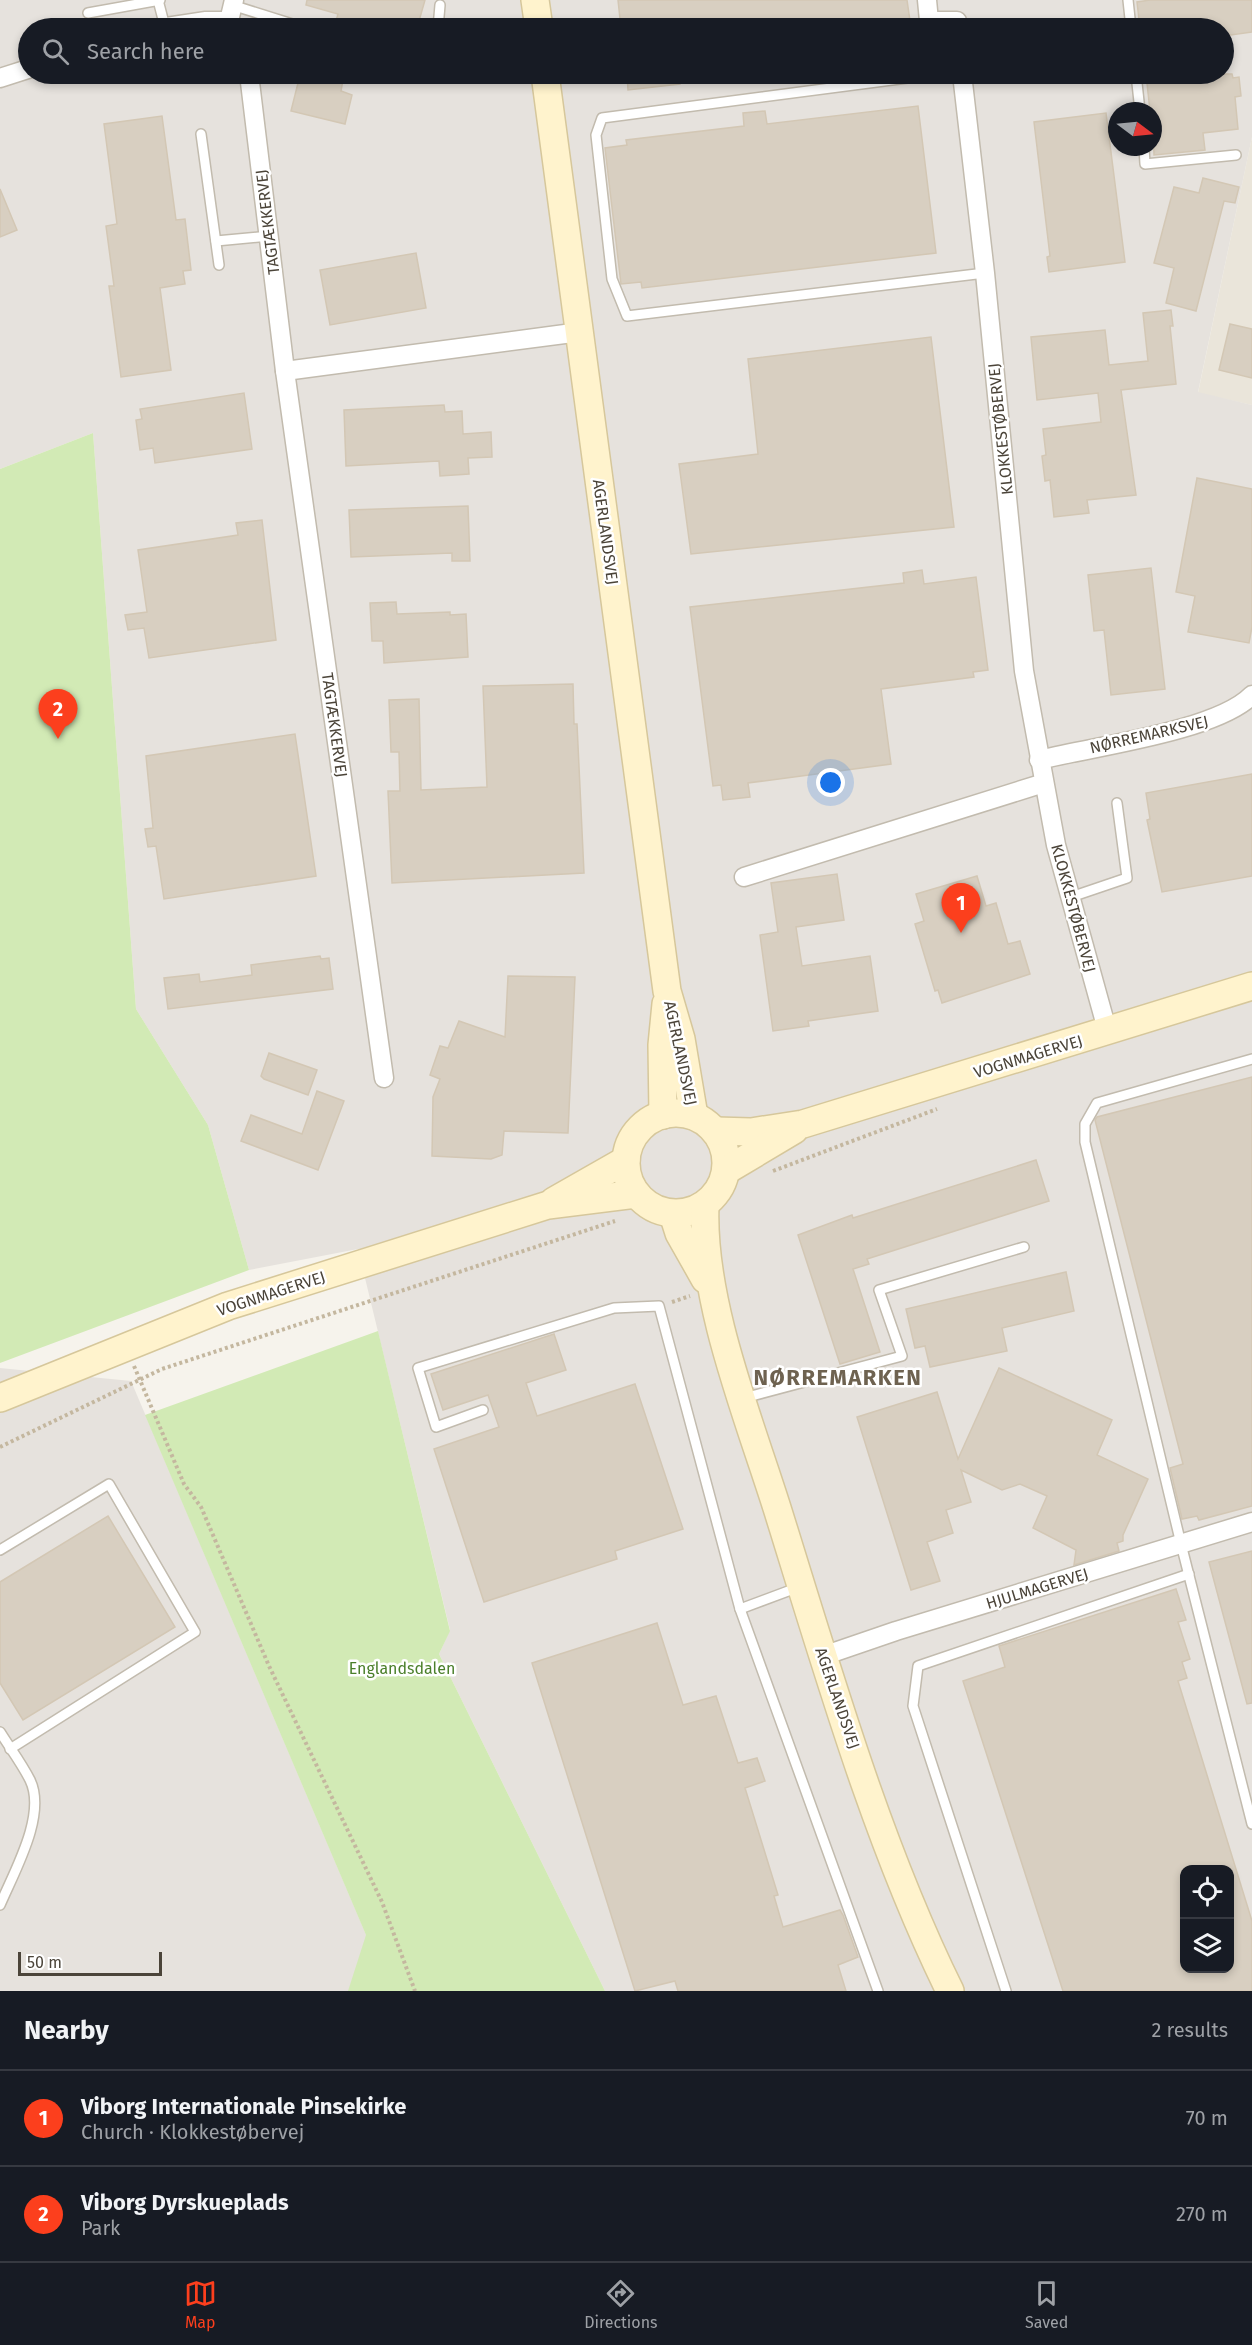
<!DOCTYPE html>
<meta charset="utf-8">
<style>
body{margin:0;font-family:"Fira Sans",sans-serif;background:#20242c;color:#f1f3f6}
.controls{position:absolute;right:18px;bottom:18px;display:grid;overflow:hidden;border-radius:12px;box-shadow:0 3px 9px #0003}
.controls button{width:54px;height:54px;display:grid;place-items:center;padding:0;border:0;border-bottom:2px solid #363941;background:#171b24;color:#f1f3f6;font:30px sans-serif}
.compass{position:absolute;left:1108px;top:102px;width:54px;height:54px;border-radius:50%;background:#171b24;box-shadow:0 3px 9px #0003;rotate:106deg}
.scale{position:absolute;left:18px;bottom:15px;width:144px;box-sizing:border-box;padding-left:6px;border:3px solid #4b4439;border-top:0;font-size:16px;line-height:21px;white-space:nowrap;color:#4b4439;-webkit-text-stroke:4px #fff;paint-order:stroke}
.you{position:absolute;left:831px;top:783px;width:21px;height:21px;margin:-15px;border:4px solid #fff;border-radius:50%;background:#1a73e8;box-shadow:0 0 0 9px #1a73e833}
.badge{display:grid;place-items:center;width:39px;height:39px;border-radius:50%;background:#fc3f1d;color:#fff;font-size:20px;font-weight:700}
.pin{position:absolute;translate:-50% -50px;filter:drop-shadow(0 2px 3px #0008)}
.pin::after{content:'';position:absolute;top:32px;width:21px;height:18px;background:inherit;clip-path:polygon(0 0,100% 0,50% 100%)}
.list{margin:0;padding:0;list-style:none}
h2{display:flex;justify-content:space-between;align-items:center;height:78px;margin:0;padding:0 24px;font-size:26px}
h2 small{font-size:20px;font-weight:400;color:#9ea1a6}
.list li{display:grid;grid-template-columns:39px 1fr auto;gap:18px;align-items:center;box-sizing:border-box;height:96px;padding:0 24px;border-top:2px solid #363941}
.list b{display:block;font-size:22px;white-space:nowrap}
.list p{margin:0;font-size:20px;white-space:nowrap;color:#9ea1a6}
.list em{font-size:20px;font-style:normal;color:#9ea1a6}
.icon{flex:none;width:33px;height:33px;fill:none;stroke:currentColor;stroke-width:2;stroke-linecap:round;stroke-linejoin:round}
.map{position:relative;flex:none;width:1252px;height:1991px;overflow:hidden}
.search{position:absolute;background:#171b24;box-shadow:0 3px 9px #0003;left:18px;right:18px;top:18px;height:66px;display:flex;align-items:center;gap:15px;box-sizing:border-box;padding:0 21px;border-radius:33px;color:#9ea1a6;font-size:22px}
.sheet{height:270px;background:#171b24}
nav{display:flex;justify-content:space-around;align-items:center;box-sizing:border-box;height:84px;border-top:2px solid #363941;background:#171b24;font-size:16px;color:#9ea1a6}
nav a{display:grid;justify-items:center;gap:3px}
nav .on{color:#fc3f1d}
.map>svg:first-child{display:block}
.residential{fill:#eae5da}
.industrial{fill:#e6e2dd;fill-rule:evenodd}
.green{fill:#d2eab5}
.building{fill:#d8cfc1;stroke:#d3c7b4;stroke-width:1.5;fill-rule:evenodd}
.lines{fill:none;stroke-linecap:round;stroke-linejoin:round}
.lane-casing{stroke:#c2bbae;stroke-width:12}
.street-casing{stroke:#c2bbae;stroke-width:21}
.secondary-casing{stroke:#d6c79b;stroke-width:30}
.path{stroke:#c4b79f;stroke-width:4;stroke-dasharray:3 3;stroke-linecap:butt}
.lane{stroke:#fff;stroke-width:9}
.street{stroke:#fff;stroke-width:18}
.secondary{stroke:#fff3cd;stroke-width:27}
.labels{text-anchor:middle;stroke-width:5;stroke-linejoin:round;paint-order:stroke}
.street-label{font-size:16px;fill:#4b4439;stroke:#fff}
.park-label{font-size:16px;fill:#4a7f2a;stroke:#fff}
.district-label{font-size:22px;font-weight:bold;letter-spacing:1.5px;fill:#6e6250;stroke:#fff}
</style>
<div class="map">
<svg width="1252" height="1991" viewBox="0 0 1252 1991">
<rect width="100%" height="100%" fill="#f6f3ec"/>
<path class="residential" d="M1252 137V405L1198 393Z"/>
<g class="industrial">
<path d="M0 0H1252V137L1198 392 1252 405V1991H605L439 1654 450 1630 358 1249 249 1270 208 1125 136 1009 93 433 0 469ZM28 28H1224V74H28ZM1117 111H1153V147H1117ZM1184 1870H1230V1968H1184Z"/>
<path d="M0 1368 131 1381 390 1991H0Z"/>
</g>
<g class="green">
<path d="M93 433 136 1009 208 1125 249 1270 0 1363V469Z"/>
<path d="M378 1331 450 1631 439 1654 605 1991H348L366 1935 145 1415Z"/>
</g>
<g class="building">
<path d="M307 0H425L417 28H334L338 14 306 5Z"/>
<path d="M618 0H907L911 28H621Z"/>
<path d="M1150 0H1252V32L1224 36V28H1140L1137 2Z"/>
<path d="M293 74H344L341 91 352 95 345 124 291 111 298 83Z"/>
<path d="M627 74H680V84L628 90Z"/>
<path d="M1146 74H1232L1233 78 1239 77 1241 96 1235 97 1238 129 1203 133 1205 150 1154 155 1153 111H1150Z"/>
<path d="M918 106 936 253 642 288 641 282 621 284 605 148 627 145 626 140 744 126 743 113 765 111 767 124Z"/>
<path d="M1106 113 1125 262 1049 272 1047 257 1050 256 1034 122Z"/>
<path d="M162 116 176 220 185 219 191 270 183 271 185 284 160 288 171 370 121 377 109 286H114L106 226 117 224 104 124Z"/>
<path d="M1203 178 1239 187 1235 203 1224 201 1196 311 1166 303 1174 268 1154 263 1174 187 1199 193Z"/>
<path d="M0 189 17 230 0 237Z"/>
<path d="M416 253 426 308 330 325 320 270Z"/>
<path d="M1171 310 1173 326H1170L1176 384 1121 390 1136 495 1087 500 1089 513 1054 517 1050 480 1045 481 1042 456 1046 455 1043 429 1101 422 1098 393 1037 400 1031 337 1105 330 1109 365 1148 361 1143 313Z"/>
<path d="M1230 324 1252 329V378L1219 370Z"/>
<path d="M931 337 954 527 691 554 679 464 758 454 748 359Z"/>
<path d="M244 393 252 449 155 463 153 448 140 450 136 420 142 419 140 409Z"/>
<path d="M444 405 445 412 462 411 463 434 491 432 492 457 468 458 469 474 440 476 439 461 346 466 344 410Z"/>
<path d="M1197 478 1252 489V627L1249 643 1188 632 1195 596 1176 592Z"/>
<path d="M468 506 470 561H452V553L351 557 349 510Z"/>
<path d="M262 520 276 640 149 658 144 628 128 630 125 615 147 612 138 550 238 535 236 523Z"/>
<path d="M1151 568 1165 689 1111 695 1104 630 1094 631 1088 575Z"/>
<path d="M922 570 924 584 976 577 988 670 973 672 974 677 881 689 891 764 748 783 750 797 723 800 721 785 713 786 690 607 904 583 903 573Z"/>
<path d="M396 602 397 614 450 612V615L466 614 468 657 384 663 383 641H372L370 603Z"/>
<path d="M573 684 574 724H577L584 873 392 883 388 791H400L399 752H391L389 700 419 699 421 790 487 787 483 686Z"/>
<path d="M295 734 316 876 164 899 156 846 148 847 145 829 153 828 146 756Z"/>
<path d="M1252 774V876L1162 892 1147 820 1150 819 1146 793Z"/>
<path d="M837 874 844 920 796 927 802 966 870 956 878 1011 808 1021 809 1026 773 1031 760 935 778 932 771 883Z"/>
<path d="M977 876 986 906 996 903 1008 944 1020 941 1030 974 942 1003 938 990 935 991 915 924 924 921 916 894Z"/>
<path d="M320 956 321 959 329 958 333 989 168 1009 164 978 199 974 200 982 252 975 251 965Z"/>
<path d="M508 976 575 977 568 1133 504 1131 502 1155 491 1159 432 1156 433 1097 440 1079 430 1075 440 1046 448 1048 459 1021 505 1037Z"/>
<path d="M269 1053 317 1070 308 1095 264 1079 261 1076Z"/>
<path d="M1252 1077V1506L1199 1520 1197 1516 1182 1519 1170 1468 1183 1464 1095 1120 1097 1117Z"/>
<path d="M317 1091 344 1101 318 1170 241 1141 251 1115 302 1134Z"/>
<path d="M1036 1160 1049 1201 867 1259 869 1264 853 1269 880 1352 840 1364 798 1235 852 1215 853 1218Z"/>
<path d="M1066 1272 1074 1311 1002 1328 1007 1351 930 1367 925 1346 915 1348 906 1309Z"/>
<path d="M554 1334 566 1370 526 1383 537 1416 635 1384 683 1529 615 1551 617 1559 484 1602 434 1449 499 1427 488 1395 443 1410 431 1374Z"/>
<path d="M999 1368 1112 1420 1097 1455 1148 1479 1123 1535V1541L1117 1543 1119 1551 1074 1565 1076 1550 1033 1528 1047 1496 1020 1484 1002 1490 961 1470 971 1502 946 1510 953 1533 927 1542 940 1581 911 1590 857 1417 937 1392 958 1459Z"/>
<path d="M108 1516 175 1627 23 1720 0 1683V1582Z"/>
<path d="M1252 1551V1703L1247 1704 1209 1562Z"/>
<path d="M1176 1589 1186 1620 1178 1622 1190 1659 1182 1662 1187 1678 1178 1681 1252 1921V1991H1063L963 1681 1005 1667 999 1646ZM1185 1869H1230V1968H1185Z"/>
<path d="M657 1623 683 1705 716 1696 738 1763 757 1758 765 1781 745 1788 778 1895 774 1896 783 1927 840 1910 843 1915 858 1957 838 1965 846 1991H678L675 1981 635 1991 532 1663Z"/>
</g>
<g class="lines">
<g class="lane-casing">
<g id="lane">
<path d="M158 0 165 27"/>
<path d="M1128 0 1131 28"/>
<path d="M235 6 305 28"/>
<path d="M88 13 160 0"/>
<path d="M438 28 440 5"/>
<path d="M938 74 602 118 596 135 612 279 627 316 985 273"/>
<path d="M1136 74 1140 111"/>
<path d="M201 134 219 265"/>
<path d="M1144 147 1145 164 1236 155"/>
<path d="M216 241 269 236"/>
<path d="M1071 897 1127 878 1117 803"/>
<path d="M1252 1059 1097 1103 1085 1124V1142L1181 1544 1252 1824"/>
<path d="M744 1398 902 1356 879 1290 1024 1247"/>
<path d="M483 1410 436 1427 418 1368 614 1308 659 1306 740 1609 878 1991"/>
<path d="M0 1550 109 1484 195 1632 10 1749"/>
<path d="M740 1609 799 1587"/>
<path d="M0 1732C10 1748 22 1764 30 1780 47 1815 14 1872 0 1905"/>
<path d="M1006 1991 913 1706 918 1666 1189 1574"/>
</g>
</g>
<g class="street-casing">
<g id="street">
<path d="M234 0 229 21 236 28"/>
<path d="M927 0 929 21H957L958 28"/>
<path d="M160 28 206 21H229"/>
<path d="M249 74 285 371 384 1078"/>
<path d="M962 74 985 273 1024 671 1056 845 1108 1033"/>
<path d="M0 78 28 69"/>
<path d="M285 371 580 332"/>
<path d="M1039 760C1092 747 1217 731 1252 695"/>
<path d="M744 877 1044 783"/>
<path d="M823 1656 896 1631 1252 1522"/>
</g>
</g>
<g class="secondary-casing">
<g id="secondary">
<path d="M535 0 539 28"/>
<path d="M545 74 667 991 681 1039 694 1116"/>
<circle cx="676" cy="1163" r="50"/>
<path d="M663 1115 662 1045 666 1004"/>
<path d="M716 1131 751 1132 803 1124 1252 986"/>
<path d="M727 1170 794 1130"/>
<path d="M554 1201 626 1160"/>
<path d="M705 1205C701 1301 748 1416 777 1508 827 1668 876 1841 950 1991"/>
<path d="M673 1214 679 1233 705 1279"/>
<path d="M0 1398 228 1306 548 1205 636 1194"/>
</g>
</g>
<g class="path">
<path d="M773 1171 937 1109"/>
<path d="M672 1302 690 1296"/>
<path d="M134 1366 184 1484 201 1507 269 1666 382 1902 415 1991"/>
<path d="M0 1447 162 1369 615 1221"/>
</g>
<use href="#lane" class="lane"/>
<use href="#street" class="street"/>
<use href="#secondary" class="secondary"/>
</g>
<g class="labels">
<g class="street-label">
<text transform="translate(267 222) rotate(-97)" y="6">TAGTÆKKERVEJ</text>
<text transform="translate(1000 429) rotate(-96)" y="6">KLOKKESTØBERVEJ</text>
<text transform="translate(606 532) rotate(82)" y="6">AGERLANDSVEJ</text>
<text transform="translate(335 725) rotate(82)" y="6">TAGTÆKKERVEJ</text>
<text transform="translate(1149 734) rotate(-13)" y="6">NØRREMARKSVEJ</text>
<text transform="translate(1074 908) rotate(75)" y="6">KLOKKESTØBERVEJ</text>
<text transform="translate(681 1053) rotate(78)" y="6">AGERLANDSVEJ</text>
<text transform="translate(1028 1056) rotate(-17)" y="6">VOGNMAGERVEJ</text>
<text transform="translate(271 1293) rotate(-18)" y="6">VOGNMAGERVEJ</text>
<text transform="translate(1037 1588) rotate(-17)" y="6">HJULMAGERVEJ</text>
<text transform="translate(838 1698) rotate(71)" y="6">AGERLANDSVEJ</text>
</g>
<g class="park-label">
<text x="402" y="1674">Englandsdalen</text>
</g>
<g class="district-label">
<text x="838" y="1385">NØRREMARKEN</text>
</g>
</g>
</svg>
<div class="controls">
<button><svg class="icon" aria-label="locate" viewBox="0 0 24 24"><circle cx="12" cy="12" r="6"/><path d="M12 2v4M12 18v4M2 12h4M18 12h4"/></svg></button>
<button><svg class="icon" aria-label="layers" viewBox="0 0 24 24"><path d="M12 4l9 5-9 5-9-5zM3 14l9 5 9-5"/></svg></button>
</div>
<svg class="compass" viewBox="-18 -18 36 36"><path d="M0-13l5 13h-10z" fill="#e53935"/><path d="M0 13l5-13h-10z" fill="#9ea1a6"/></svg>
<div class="scale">50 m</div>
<div class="you"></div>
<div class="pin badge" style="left:961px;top:933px">1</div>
<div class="pin badge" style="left:58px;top:739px">2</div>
<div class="search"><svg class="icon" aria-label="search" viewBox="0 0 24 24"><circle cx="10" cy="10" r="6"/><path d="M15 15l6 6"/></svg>Search here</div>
</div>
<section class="sheet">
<h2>Nearby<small>2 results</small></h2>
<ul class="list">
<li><span class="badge">1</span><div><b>Viborg Internationale Pinsekirke</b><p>Church · Klokkestøbervej</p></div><em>70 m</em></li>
<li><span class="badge">2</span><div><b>Viborg Dyrskueplads</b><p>Park</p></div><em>270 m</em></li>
</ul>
</section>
<nav>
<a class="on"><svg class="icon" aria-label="map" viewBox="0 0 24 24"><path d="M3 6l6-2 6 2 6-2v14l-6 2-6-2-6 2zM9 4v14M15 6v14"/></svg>Map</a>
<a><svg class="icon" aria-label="directions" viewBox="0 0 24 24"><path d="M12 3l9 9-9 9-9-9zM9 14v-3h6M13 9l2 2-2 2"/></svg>Directions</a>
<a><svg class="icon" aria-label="saved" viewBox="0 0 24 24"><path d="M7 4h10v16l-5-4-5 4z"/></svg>Saved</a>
</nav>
